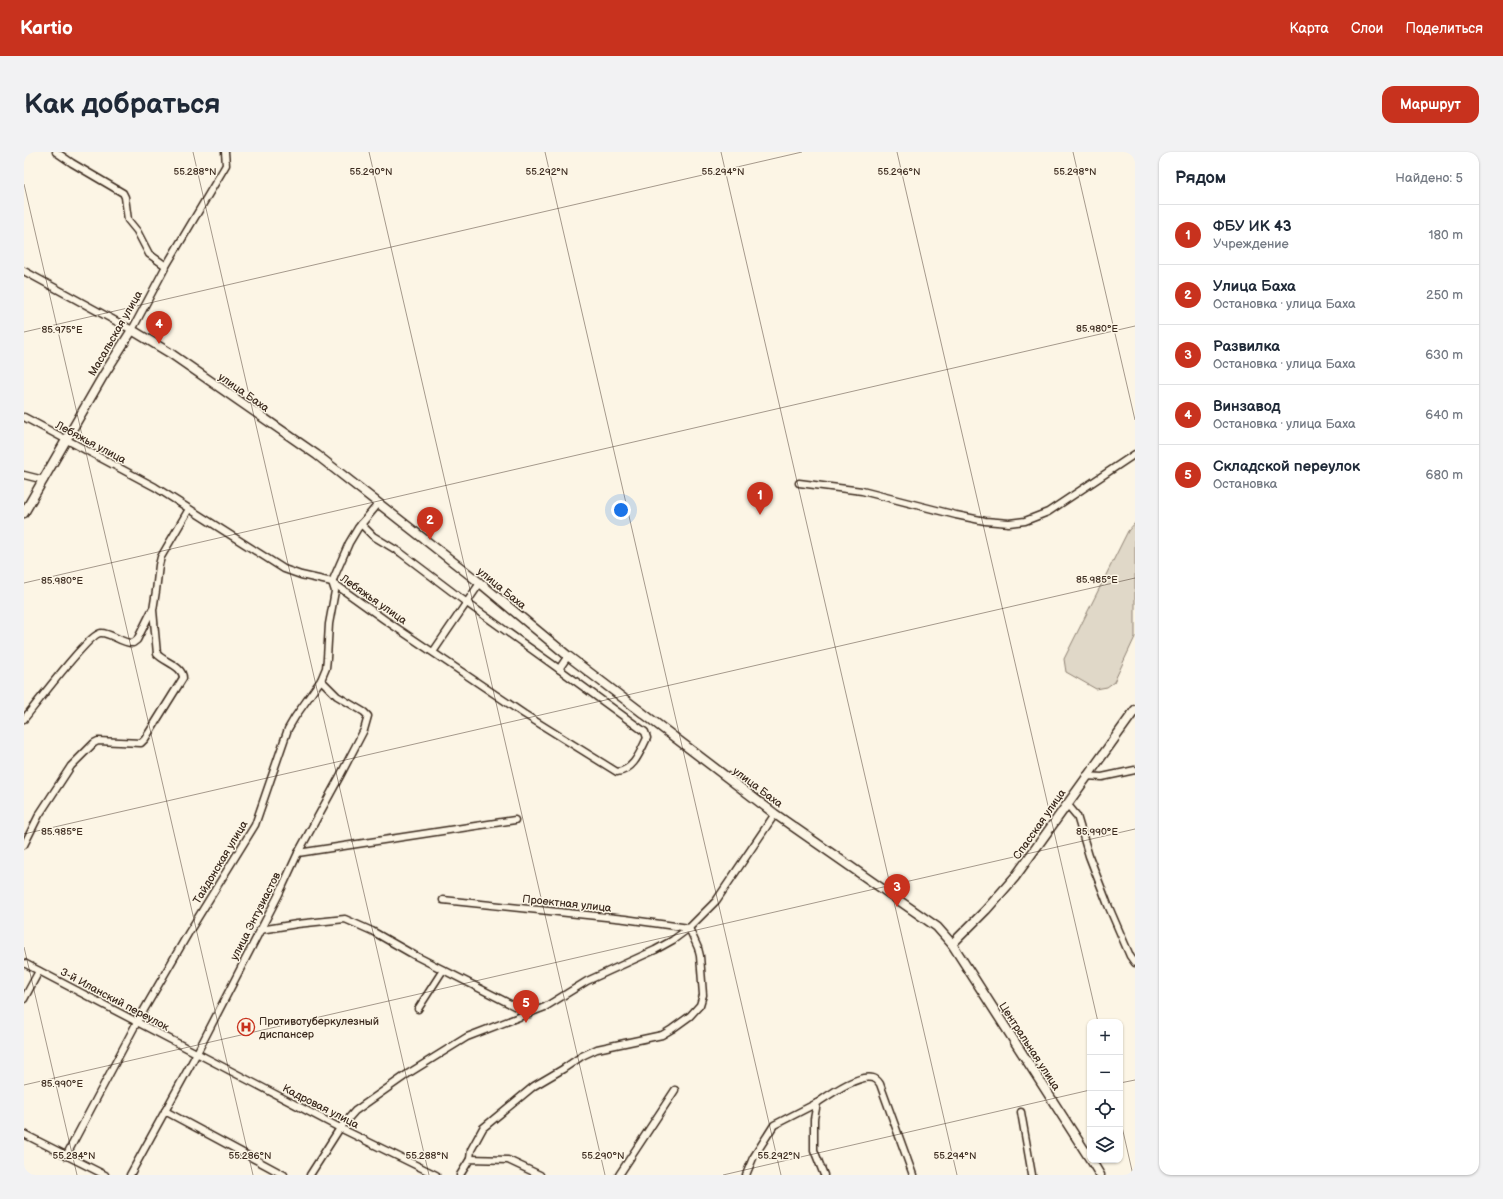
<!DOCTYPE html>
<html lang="ru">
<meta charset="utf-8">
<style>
body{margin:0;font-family:"Balsamiq Sans",sans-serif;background:#f2f2f3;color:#1f2937}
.controls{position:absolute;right:12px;bottom:12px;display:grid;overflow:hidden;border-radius:8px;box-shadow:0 1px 3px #0004}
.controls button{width:36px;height:36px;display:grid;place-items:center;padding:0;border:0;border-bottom:1px solid #e0e1e3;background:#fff;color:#1f2937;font:20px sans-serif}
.you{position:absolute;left:597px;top:358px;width:14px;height:14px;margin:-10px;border:3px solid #fff;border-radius:50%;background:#1a73e8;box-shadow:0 0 0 6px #1a73e833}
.badge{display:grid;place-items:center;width:26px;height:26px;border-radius:50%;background:#c8321e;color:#fff;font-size:13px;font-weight:700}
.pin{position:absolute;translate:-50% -33px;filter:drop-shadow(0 1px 2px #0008)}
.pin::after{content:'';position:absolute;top:21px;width:14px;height:12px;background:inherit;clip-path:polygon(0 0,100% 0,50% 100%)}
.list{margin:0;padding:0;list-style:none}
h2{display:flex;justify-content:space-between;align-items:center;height:52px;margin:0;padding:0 16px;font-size:17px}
h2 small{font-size:13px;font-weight:400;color:#747a83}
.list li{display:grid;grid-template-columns:26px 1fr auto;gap:12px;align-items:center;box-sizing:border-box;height:60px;padding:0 16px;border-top:1px solid #e0e1e3}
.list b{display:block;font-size:15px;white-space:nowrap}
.list p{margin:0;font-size:13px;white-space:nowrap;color:#747a83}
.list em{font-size:13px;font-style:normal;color:#747a83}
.icon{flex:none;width:22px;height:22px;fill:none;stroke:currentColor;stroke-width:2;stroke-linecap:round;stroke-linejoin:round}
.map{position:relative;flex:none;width:1111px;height:1023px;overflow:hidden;border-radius:12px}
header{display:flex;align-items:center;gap:24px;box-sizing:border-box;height:56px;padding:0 20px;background:#c8321e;color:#fff}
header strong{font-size:19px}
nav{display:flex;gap:22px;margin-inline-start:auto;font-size:14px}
.intro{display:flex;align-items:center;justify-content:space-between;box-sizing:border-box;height:96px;padding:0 24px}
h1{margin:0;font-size:28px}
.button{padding:10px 18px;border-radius:12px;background:#c8321e;color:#fff;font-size:14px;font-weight:700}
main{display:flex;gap:24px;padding:0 24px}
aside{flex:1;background:#fff;border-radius:12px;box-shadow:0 1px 3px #0004}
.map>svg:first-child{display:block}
.green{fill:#e0d8c8;stroke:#8e8173}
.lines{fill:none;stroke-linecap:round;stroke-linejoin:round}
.street-casing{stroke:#3b2a1e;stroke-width:9}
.secondary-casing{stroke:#3b2a1e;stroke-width:11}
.street{stroke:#fcf5e5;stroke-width:6}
.secondary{stroke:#fcf5e5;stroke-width:8}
.ticks{fill:none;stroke:#3b2a1e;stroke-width:1;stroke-opacity:0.45}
.labels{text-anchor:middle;stroke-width:3;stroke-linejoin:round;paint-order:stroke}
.street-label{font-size:11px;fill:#3b2a1e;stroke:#fcf5e5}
.poi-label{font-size:11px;fill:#3b2a1e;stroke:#fcf5e5;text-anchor:start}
.ticks-label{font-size:10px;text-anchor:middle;fill:#3b2a1e;stroke:#fcf5e5;stroke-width:3;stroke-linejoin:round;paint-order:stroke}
</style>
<header>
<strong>Kartio</strong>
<nav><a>Карта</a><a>Слои</a><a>Поделиться</a></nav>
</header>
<div class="intro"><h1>Как добраться</h1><a class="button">Маршрут</a></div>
<main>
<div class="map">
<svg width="1111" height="1023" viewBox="0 0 1111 1023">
<rect width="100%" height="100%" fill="#fcf5e5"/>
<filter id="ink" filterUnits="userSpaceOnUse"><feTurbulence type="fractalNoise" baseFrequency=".025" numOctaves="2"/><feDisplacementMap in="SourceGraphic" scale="8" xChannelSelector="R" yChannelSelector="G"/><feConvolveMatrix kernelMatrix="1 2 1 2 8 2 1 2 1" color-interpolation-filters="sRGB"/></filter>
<g filter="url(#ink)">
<path class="green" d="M1111 371V485L1090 530 1083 535 1072 537 1042 520 1040 507 1104 379Z"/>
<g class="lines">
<g class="street-casing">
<g id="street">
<path d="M32 0 48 11 99 41 101 45 104 68 113 79 125 102 142 114"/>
<path d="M0 119 108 178 142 114 202 13 201 0"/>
<path d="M0 265 131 335 260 417 277 423 308 430 361 468 500 562 593 620C610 618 616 600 623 586L621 580 535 517 544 504"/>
<path d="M0 323 20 328"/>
<path d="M775 331 838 339 932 363 961 369 985 371 1001 369 1024 360 1111 302"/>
<path d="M337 372 349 384 377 401 443 451 535 517"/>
<path d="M409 500 456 431"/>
<path d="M0 567C11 554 65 481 77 481 88 481 98 492 109 491L113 488 128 458"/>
<path d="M1062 624 1078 625 1111 618"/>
<path d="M1043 652 1053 664 1065 704 1084 753 1106 804 1111 811"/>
<path d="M0 693 15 663 47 614 70 591 74 589 117 591 121 587 159 526C159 514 140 510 133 502L129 458 132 439 135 413 137 405 165 357"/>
<path d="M274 701 491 668"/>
<path d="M419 748 601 767 665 776 674 796 676 804 679 843 676 853 666 864 648 877 638 883 573 897 558 904 539 917 510 934 459 976 447 998 446 1007"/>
<path d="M236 778 273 772 321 767 348 779 390 803 506 862"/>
<path d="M0 811 316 976 412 1023"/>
<path d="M0 847 15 819"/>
<path d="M394 857 419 818"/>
<path d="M141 959 260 1023"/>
<path d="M997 960 1008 1023"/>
<path d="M0 982 81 1023"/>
<path d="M42 1004 113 870 165 780 231 673 264 577 271 565 297 528 302 516 303 506 305 472 311 439 308 430 325 391 334 376 355 351"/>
<path d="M106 1023 173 901 255 742 274 701 316 624 340 578 344 564 340 560 313 544 297 528"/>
<path d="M286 1023 316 976 331 959 385 921 443 885 521 855 563 829 631 798 649 788 665 776 692 749 751 662"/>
<path d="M436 1023 446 1007 484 1008 516 1023"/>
<path d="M595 1023 651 938"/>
<path d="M722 1023 729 1006 750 973 793 951"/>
<path d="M800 1023 790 998V967L793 951C805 943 834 922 849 926 853 927 854 929 856 932L889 1023"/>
</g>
</g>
<g class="secondary-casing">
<g id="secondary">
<path d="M0 361 79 224 108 178 146 201 293 303 456 431 544 504 751 662 913 775 928 792 1066 1007"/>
<path d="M928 792 962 758 991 725 1111 558"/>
<path d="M1067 1008 1076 1023"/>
</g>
</g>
<use href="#street" class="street"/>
<use href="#secondary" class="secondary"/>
</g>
</g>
<path class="ticks" d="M169 0 405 1023M345 0 581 1023M521 0 757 1023M697 0 933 1023M873 0 1074 870M1049 0 1111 268M0 32 229 1023M0 180 778 0M0 431 1111 174M0 682 1111 426M0 795 53 1023M1096 931 1111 928M0 933 1111 677M1096 966 1109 1023M699 1023 1066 938"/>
<defs>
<g id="hospital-ring" transform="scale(0.9)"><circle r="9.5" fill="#fcf5e5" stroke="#c8321e" stroke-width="1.5"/><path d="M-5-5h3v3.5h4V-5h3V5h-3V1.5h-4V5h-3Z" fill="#c8321e"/></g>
</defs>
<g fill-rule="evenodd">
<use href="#hospital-ring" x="222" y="875"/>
</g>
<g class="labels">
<g class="street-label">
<text transform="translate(91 181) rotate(-60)" y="4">Масальская улица</text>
<text transform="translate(220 240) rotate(35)" y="4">улица Баха</text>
<text transform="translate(67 290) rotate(28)" y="4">Лебяжья улица</text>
<text transform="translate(478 436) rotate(39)" y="4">улица Баха</text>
<text transform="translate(350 447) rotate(35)" y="4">Лебяжья улица</text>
<text transform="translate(734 635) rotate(37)" y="4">улица Баха</text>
<text transform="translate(1015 672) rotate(-55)" y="4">Спасская улица</text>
<text transform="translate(196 710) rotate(-59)" y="4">Тайдонская улица</text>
<text transform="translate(543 751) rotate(6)" y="4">Проектная улица</text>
<text transform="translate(231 764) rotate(-63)" y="4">улица Энтузиастов</text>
<text transform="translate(91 847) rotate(28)" y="4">3-й Иланский переулок</text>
<text transform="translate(1006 894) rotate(57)" y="4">Центральная улица</text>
<text transform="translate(297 954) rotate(27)" y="4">Кадровая улица</text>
</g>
<g class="poi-label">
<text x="235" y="873">Противотуберкулезный<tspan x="235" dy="13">диспансер</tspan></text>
</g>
</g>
<g class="ticks-label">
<text x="171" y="23">55.288°N</text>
<text x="347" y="23">55.290°N</text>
<text x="523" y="23">55.292°N</text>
<text x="699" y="23">55.294°N</text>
<text x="875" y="23">55.296°N</text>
<text x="1051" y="23">55.298°N</text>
<text x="1073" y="180">85.980°E</text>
<text x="38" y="181">85.975°E</text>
<text x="1073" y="431">85.985°E</text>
<text x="38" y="432">85.980°E</text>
<text x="1073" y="683">85.990°E</text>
<text x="38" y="683">85.985°E</text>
<text x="38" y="935">85.990°E</text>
<text x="50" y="1007">55.284°N</text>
<text x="226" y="1007">55.286°N</text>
<text x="403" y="1007">55.288°N</text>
<text x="579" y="1007">55.290°N</text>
<text x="755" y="1007">55.292°N</text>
<text x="931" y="1007">55.294°N</text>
</g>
</svg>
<div class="controls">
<button>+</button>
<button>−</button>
<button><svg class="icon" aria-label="locate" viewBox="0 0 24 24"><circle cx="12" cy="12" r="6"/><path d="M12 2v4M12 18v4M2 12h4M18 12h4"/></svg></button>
<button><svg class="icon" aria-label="layers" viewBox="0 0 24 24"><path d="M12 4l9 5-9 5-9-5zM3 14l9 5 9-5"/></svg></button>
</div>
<div class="you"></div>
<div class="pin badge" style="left:736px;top:363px">1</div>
<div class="pin badge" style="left:406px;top:388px">2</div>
<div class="pin badge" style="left:873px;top:755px">3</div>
<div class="pin badge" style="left:135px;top:192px">4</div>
<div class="pin badge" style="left:502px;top:871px">5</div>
</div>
<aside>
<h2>Рядом<small>Найдено: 5</small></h2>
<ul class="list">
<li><span class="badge">1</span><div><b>ФБУ ИК 43</b><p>Учреждение</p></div><em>180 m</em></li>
<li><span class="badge">2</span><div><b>Улица Баха</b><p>Остановка · улица Баха</p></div><em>250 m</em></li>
<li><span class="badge">3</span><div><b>Развилка</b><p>Остановка · улица Баха</p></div><em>630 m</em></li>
<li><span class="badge">4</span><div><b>Винзавод</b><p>Остановка · улица Баха</p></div><em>640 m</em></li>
<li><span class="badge">5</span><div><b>Складской переулок</b><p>Остановка</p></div><em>680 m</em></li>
</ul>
</aside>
</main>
